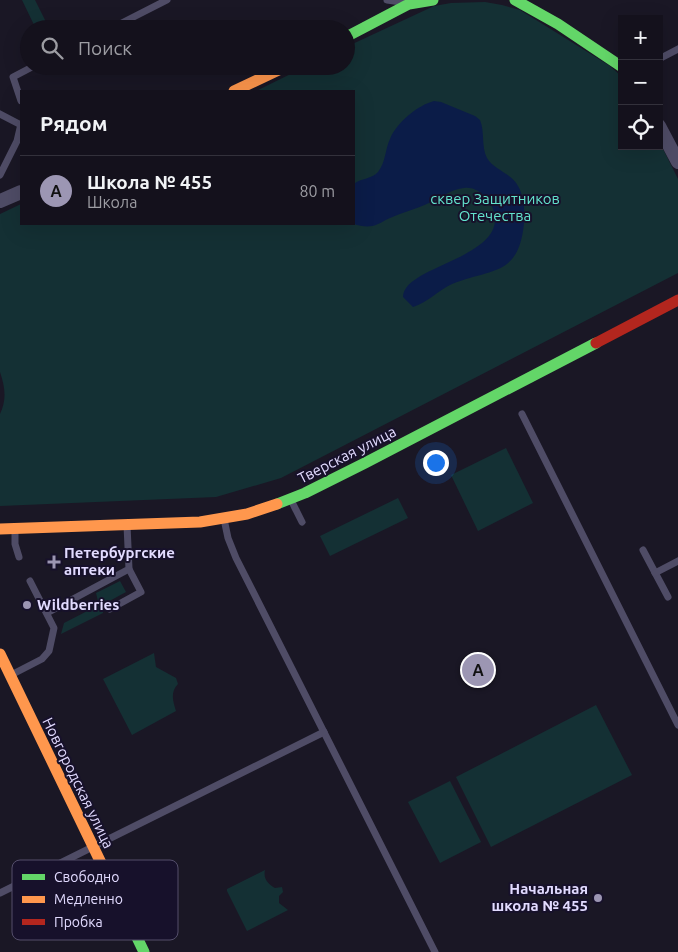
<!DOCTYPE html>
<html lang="ru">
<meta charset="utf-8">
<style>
body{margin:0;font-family:Ubuntu,sans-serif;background:#211f29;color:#f1f3f6}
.controls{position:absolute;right:15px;top:15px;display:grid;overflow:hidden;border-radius:0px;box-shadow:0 5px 20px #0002}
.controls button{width:45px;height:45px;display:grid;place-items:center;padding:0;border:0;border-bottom:1px solid #33313b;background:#14111c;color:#f1f3f6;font:25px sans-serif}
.you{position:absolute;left:435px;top:462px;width:18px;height:18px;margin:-12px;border:4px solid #fff;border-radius:50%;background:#1a73e8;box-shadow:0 0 0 8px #1a73e833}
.badge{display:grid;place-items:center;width:32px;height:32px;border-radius:50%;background:#9c96b3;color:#111;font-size:16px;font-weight:700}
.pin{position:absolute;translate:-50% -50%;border:2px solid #fff;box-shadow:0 1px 5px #0006}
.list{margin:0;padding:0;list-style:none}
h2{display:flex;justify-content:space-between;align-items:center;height:65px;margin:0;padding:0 20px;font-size:21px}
h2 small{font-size:16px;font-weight:400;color:#9d9da3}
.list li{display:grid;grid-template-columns:32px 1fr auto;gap:15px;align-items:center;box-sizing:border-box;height:70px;padding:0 20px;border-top:1px solid #33313b}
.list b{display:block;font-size:19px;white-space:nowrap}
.list p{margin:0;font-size:16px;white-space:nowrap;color:#9d9da3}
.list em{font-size:16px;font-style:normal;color:#9d9da3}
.icon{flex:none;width:28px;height:28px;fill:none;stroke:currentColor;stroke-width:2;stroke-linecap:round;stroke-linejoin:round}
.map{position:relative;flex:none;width:678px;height:952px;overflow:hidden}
.search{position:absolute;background:#14111c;box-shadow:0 5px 20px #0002;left:20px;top:20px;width:335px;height:55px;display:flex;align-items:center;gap:12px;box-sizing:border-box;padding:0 18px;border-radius:28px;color:#9d9da3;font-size:19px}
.panel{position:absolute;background:#14111c;box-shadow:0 5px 20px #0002;left:20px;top:90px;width:335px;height:135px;border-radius:0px}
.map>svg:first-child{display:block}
.green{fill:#143034}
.water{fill:#0b1c48}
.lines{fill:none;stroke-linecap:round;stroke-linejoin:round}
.lane{stroke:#4f4c66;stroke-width:7}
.street{stroke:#4f4c66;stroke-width:14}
.fast{stroke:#63d668;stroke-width:11}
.slow{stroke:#ff974d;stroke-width:11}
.jam{stroke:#b3261e;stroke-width:11}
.poi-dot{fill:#9c96b3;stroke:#17112b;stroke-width:2}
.labels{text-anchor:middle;stroke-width:4;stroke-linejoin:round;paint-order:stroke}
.park-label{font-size:15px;fill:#63e3cd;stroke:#17112b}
.street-label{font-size:15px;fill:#e2dbff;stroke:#17112b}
.poi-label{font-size:15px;font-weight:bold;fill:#e2dbff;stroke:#17112b;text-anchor:start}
.key{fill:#17112b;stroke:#544e6b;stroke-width:1}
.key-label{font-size:14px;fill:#e2dbff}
</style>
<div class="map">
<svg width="678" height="952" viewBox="0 0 678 952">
<rect width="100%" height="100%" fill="#1a1725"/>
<g class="green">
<path d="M22 0H35L49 28 36 29Z"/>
<path d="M485 2 502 5 520 10 610 66 622 77V146H659V141L678 179V273L281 478 216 497 0 506V414C7 399 5 387 0 372V214L21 204V224H354V91H256L307 66H346V47L434 6 451 3Z"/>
<path d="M506 448 533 503 478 531 451 475Z"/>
<path d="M398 498 408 518 330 556 320 536Z"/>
<path d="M120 581 126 592 104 604 103 613 61 634 64 623 99 605 96 593Z"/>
<path d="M154 653 156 667 176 678 178 684C170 692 173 701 176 711L132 735 103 679Z"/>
<path d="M596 705 632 775 491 847 456 777Z"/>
<path d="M450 781 481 842 440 863 408 802Z"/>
<path d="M265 870C263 879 268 884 275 888L282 887 283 892 279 896V903L288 910 247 931 227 891V889Z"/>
</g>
<path class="water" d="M434 101 441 102 475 116 480 120C485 132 481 146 487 158 494 170 511 173 518 186 524 196 525 212 524 223 519 277 491 268 452 284 439 290 427 303 413 307L403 297C403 265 511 258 493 209 489 198 477 186 464 188 452 189 440 198 429 203 417 209 403 212 390 218 384 220 379 225 372 226 367 227 359 226 354 224V184C361 178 372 179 378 172 386 162 385 149 390 139 396 123 418 105 434 101Z"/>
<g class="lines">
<g class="lane">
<path d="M387 0 401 2"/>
<path d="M110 29 167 0"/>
<path d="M659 59 678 49"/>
<path d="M21 101 13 77 34 66"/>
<path d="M0 114 21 125"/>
<path d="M0 175 17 141 21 124"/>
<path d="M522 414 678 725"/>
<path d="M291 500 302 522"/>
<path d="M224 519 228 538 236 558 435 952"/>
<path d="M15 529V544L19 557"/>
<path d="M643 550 668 597"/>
<path d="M655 573 678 561"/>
<path d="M110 609 141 592 129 569"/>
<path d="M47 613 129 569 127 525"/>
<path d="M11 675 42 659 49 651 54 628 30 581"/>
<path d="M0 893 324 732"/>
</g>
<g class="street">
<path d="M659 126 678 162"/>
<path d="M0 201 21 192"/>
</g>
<g class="fast">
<path d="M515 0 558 24 622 67"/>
<path d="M346 37 409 4 433 0"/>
<path d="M277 504 305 493 365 463 596 343"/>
<path d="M103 867 144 952"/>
</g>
<g class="slow">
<path d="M234 91 287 66"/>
<path d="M0 529 200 522 247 514 277 504"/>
<path d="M0 654 103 867"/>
</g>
<path class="jam" d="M596 343 678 300"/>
</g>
<g class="poi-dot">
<path d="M51.5 554.5h5v5h5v5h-5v5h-5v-5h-5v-5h5z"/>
<circle cx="27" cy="605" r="5"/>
<circle cx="598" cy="898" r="5"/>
</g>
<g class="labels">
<g class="park-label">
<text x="495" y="204">сквер Защитников<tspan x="495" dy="17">Отечества</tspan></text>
</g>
<g class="street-label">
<text transform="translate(347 455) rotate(-27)" y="5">Тверская улица</text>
<text transform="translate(78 783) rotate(64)" y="5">Новгородская улица</text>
</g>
<g class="poi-label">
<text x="64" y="558">Петербургские<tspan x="64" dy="17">аптеки</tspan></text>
<text x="37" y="610">Wildberries</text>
<text x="588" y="894" text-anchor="end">Начальная<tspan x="588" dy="17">школа № 455</tspan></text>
</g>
</g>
<rect x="12" y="860" width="166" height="80" rx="8" class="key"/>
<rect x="22" y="874" width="23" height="6" fill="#63d668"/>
<rect x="22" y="896" width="23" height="7" fill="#ff974d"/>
<rect x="22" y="919" width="23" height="6" fill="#b3261e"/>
<g class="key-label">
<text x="54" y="882">Свободно</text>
<text x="54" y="904">Медленно</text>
<text x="54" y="927">Пробка</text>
</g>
</svg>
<div class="controls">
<button>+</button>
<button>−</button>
<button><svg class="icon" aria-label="locate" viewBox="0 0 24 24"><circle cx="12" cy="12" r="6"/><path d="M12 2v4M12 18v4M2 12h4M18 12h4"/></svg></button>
</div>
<div class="you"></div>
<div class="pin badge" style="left:478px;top:670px">A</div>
<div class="search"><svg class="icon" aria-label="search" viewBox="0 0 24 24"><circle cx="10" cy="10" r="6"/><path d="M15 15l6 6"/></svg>Поиск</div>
<section class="panel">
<h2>Рядом<small></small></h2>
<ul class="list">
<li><span class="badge">A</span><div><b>Школа № 455</b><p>Школа</p></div><em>80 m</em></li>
</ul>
</section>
</div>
